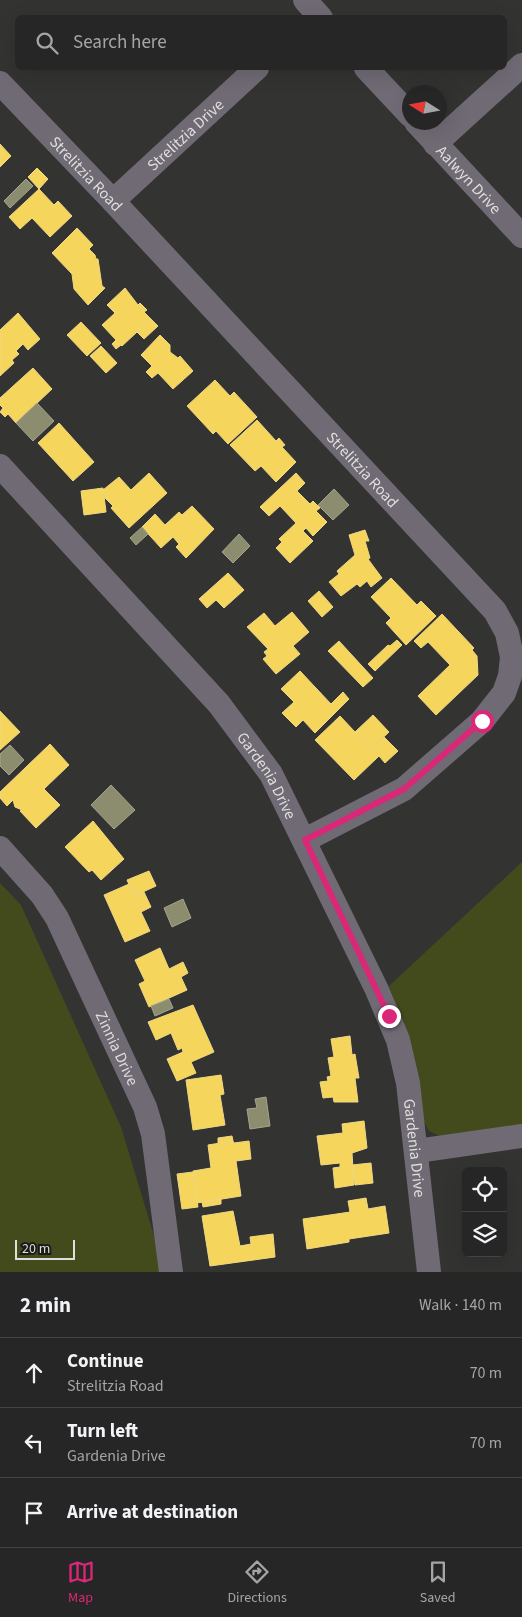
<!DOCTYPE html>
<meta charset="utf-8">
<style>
body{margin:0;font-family:"Source Sans 3",sans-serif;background:#323232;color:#f1f3f6}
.controls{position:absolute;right:15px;bottom:15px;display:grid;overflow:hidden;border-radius:8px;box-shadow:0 5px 20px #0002}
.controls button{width:45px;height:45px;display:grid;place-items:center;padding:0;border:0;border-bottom:1px solid #424343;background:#262626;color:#f1f3f6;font:25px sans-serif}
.compass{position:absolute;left:402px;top:85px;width:45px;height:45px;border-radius:50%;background:#262626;box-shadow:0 5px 20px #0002;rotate:281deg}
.scale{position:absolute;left:15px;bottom:12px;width:60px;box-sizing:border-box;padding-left:5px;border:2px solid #dedfdd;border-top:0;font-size:14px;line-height:18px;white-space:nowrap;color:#dedfdd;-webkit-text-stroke:4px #1b1c1a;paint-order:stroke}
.stop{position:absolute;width:15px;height:15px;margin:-11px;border:4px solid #db2777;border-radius:50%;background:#fff}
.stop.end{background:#db2777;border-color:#fff;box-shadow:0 1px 5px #0008}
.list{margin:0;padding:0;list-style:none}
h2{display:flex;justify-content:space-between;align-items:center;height:65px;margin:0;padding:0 20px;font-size:21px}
h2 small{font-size:16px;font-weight:400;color:#a4a5a7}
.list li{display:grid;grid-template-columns:32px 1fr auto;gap:15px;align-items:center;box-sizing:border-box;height:70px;padding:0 20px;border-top:1px solid #424343}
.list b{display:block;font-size:19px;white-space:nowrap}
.list p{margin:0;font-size:16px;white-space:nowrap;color:#a4a5a7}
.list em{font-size:16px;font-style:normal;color:#a4a5a7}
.icon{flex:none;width:28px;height:28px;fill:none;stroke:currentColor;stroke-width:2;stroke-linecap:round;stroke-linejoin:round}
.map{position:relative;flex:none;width:522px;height:1272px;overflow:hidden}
.search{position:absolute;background:#262626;box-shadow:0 5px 20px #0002;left:15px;right:15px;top:15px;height:55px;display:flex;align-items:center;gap:12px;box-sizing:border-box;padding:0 18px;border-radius:8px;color:#a4a5a7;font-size:19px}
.sheet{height:275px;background:#262626}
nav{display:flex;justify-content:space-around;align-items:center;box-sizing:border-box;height:70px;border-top:1px solid #424343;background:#262626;font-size:14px;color:#a4a5a7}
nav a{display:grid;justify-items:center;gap:2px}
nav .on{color:#db2777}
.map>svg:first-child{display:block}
.green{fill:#434b1d}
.homes{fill:#f6d55c;stroke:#efd883}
.industry{fill:#8c8c6e;stroke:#a5a58f}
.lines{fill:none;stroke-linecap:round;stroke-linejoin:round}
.street{stroke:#706a74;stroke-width:24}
.route{stroke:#db2777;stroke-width:6}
.labels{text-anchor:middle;stroke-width:5;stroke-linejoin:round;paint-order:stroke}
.street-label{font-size:16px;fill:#dedfdd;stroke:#1b1c1a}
</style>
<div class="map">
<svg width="522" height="1272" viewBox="0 0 522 1272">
<rect width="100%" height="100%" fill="#333332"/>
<g class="green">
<path d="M522 862V1128L444 1138 429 1131 419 1113 411 1046 389 986Z"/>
<path d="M0 883 21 905 121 1127 165 1272H0Z"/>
</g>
<g class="homes">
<path d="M0 144 11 156 0 167Z"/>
<path d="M37 168 48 179 39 189 28 177Z"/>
<path d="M39 189 54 205 58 201 72 216 50 237 32 218 20 229 9 217Z"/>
<path d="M77 228 93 245 89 249 95 255 96 259H98L102 286 105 288 88 305 74 289 72 274 52 253Z"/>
<path d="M125 288 138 305 140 303 147 310 144 312 151 319 122 346 121 345 116 349 112 344 116 340 102 325 115 313 107 305Z"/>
<path d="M18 313 40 339 28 350 23 344 16 351 19 354 12 360 14 363 0 376V330Z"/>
<path d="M151 319 158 326 144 339 137 332Z"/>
<path d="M81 322 101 343 87 356 67 335Z"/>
<path d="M160 335 170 345V352L178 358 180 356 193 371 173 389 158 373 152 378 146 372 152 366 141 355Z"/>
<path d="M101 346 117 363 106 373 90 356Z"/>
<path d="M33 368 52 389 16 423 8 414 5 417 0 412 3 408 0 405V398Z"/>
<path d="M215 380 230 396 234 392 257 417 228 444 216 431 213 434 187 406Z"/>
<path d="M257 420 276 441 279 438 285 445 282 447 296 462 276 482 261 466 255 471 230 445Z"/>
<path d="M59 423 94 462 73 481 38 443Z"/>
<path d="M149 473 167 493 129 528 111 508 113 506 105 498 103 490 119 477 131 490Z"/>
<path d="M296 473 305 483 297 491 310 504 313 501 320 508 316 511 327 522 313 536 306 528 303 531 313 541 290 563 276 548 282 542 279 539 296 523 280 506 269 516 260 507Z"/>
<path d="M103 488 106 512 84 515 81 491Z"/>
<path d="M192 506 214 529 186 558 176 547 179 544 173 537 161 548 142 527 155 514 165 525 179 512 182 515Z"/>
<path d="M365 530 369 541H365L370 558 368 559 382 578 371 587 367 581 360 587 357 584 341 596 329 582 339 574 337 571 355 555 349 535Z"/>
<path d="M228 573 244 590 224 608 216 600 207 608 199 599Z"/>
<path d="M391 578 417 605 421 601 436 616 406 645 386 623 391 618 371 597Z"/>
<path d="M319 591 333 607 322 617 308 601Z"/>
<path d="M292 612 309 632 293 646 300 654 276 674 263 659 267 656 264 652 268 649 247 627 264 613 275 626Z"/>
<path d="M442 614 474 648 472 650 477 656 478 675 436 715 418 696 450 665 428 642 421 648 414 641Z"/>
<path d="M397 640 402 645 375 671 368 664 388 645 390 646Z"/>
<path d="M339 641 373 678 363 687 328 651Z"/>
<path d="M300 671 331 704 343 692 349 699 315 733 303 720 296 727 282 713 294 702 281 689Z"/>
<path d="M0 711 20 732 0 750Z"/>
<path d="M373 715 389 732 371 749 355 732Z"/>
<path d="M340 716 371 749 384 737 398 751 385 763 379 756 354 780 315 740Z"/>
<path d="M50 744 69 765 44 789 60 805 36 828 20 811 22 810 15 807 13 800 7 806 0 798V792Z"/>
<path d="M93 821 124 859 101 880 92 870 89 872 65 847Z"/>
<path d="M149 871 156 886 134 896 127 880Z"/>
<path d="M129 884 134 896 144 892 151 907 141 912 150 931 125 942 104 895Z"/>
<path d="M160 948 169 969 183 962 188 973 181 977 187 990 149 1007 139 984 145 981 135 960Z"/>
<path d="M193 1005 214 1052 191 1062 196 1073 177 1081 167 1059 183 1052 182 1048 178 1050 171 1033 156 1040 148 1022Z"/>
<path d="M350 1036 352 1055 355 1054 359 1078H355L358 1102H334L333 1097 323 1098 320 1082 328 1081 327 1077 331 1076 328 1058 334 1057 331 1039Z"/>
<path d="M221 1075 224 1094 220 1095 225 1125 193 1130 186 1080Z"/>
<path d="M364 1121 367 1148 352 1153 354 1185 335 1188 333 1168 340 1167V1163L321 1165 317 1136 343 1133 342 1124Z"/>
<path d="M232 1136 233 1141 218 1143V1138Z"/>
<path d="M233 1141 234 1143 249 1141 251 1159 236 1161 241 1196 197 1203 193 1171 211 1168 208 1145Z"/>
<path d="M371 1163 373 1183 355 1185 352 1165Z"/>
<path d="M193 1172 198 1207 182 1209 177 1174Z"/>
<path d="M366 1198 368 1209 385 1206 389 1233 349 1239V1242L307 1249 303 1219 350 1212 348 1201Z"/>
<path d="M221 1199V1204L203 1207 202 1202Z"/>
<path d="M233 1211 240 1246 251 1244 250 1237 273 1234 275 1257 210 1266 202 1216Z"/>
</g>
<g class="industry">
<path d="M26 179 33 186 10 208 4 201Z"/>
<path d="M37 403 54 421 33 441 16 423Z"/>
<path d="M334 489 349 505 333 520 318 505Z"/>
<path d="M142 527 148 534 136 545 130 538Z"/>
<path d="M239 534 250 546 233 563 222 552Z"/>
<path d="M10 745 24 760 9 775 0 766V754Z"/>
<path d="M111 785 135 810 114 829 91 805Z"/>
<path d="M183 899 191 918 172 927 164 908Z"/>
<path d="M169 999 173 1008 155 1016 151 1006Z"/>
<path d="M266 1097 270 1126 250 1129 247 1109 257 1108 255 1099Z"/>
</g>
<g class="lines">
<g class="street">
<path d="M305 0 321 18"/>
<path d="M366 68 410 115"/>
<path id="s1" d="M0 83 113 201 495 611 507 633 512 657 510 676 504 693 482 721 404 789 305 840"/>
<path id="s2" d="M416 122 522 236"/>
<path d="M435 144 522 65"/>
<path id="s3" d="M113 201 257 68"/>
<path id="s4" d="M0 466 219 704 271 774 377 990 398 1040 408 1083 429 1272"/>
<path id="s5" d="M0 848 42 895 57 918 145 1107 153 1134 171 1272"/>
<path d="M417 1151 522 1136"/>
</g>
</g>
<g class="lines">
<path class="route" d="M389 1016 305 840 404 789 482 721"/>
</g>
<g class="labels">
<g class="street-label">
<text dy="6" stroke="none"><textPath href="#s3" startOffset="98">Strelitzia Drive</textPath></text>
<text dy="6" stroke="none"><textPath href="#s1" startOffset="125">Strelitzia Road</textPath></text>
<text dy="6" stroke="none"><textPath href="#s2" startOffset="78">Aalwyn Drive</textPath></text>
<text dy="6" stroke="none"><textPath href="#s1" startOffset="530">Strelitzia Road</textPath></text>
<text dy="6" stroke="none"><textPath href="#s4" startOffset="410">Gardenia Drive</textPath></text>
<text dy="6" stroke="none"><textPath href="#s5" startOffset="234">Zinnia Drive</textPath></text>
<text dy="6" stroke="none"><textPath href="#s4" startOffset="815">Gardenia Drive</textPath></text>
</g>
</g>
</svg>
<div class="controls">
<button><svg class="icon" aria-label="locate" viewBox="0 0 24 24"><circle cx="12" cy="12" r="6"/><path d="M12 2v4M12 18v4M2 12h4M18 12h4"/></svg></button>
<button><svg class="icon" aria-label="layers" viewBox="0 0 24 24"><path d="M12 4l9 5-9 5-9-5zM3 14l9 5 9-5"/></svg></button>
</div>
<svg class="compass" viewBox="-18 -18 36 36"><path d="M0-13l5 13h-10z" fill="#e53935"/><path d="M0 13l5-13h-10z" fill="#a4a5a7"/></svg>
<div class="scale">20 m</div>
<div class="stop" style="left:482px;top:721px"></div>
<div class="stop end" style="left:389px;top:1016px"></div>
<div class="search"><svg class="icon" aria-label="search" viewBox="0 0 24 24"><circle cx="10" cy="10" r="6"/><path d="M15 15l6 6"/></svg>Search here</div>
</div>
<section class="sheet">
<h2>2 min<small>Walk · 140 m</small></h2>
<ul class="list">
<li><svg class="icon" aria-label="ahead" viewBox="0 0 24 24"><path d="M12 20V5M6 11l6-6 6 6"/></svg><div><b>Continue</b><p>Strelitzia Road</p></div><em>70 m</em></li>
<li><svg class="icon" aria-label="left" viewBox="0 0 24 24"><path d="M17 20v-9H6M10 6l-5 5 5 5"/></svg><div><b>Turn left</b><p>Gardenia Drive</p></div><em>70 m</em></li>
<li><svg class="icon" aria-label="arrive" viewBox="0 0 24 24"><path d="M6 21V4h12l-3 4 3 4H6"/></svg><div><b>Arrive at destination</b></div></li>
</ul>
</section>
<nav>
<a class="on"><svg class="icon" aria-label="map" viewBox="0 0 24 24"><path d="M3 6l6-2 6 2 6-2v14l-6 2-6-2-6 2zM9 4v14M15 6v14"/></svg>Map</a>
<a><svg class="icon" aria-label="directions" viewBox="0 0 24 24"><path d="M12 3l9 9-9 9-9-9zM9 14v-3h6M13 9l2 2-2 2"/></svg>Directions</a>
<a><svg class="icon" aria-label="saved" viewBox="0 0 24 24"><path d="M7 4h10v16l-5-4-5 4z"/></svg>Saved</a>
</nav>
